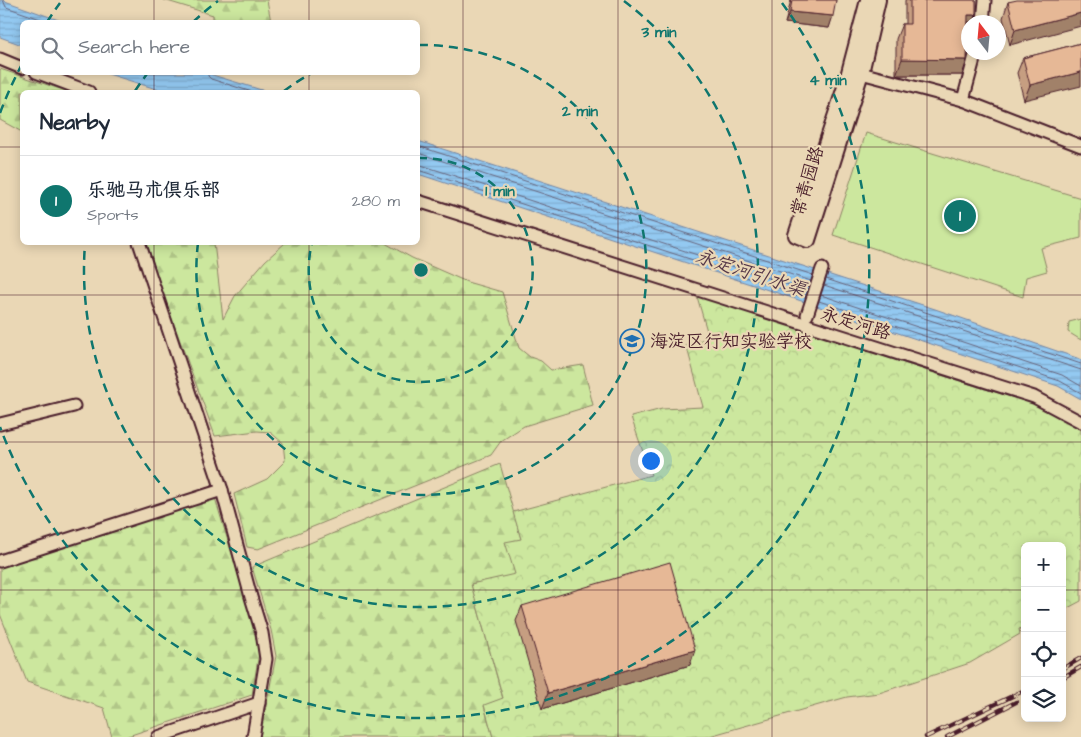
<!DOCTYPE html>
<meta charset="utf-8">
<style>
body{margin:0;font-family:"Architects Daughter","LXGW WenKai TC",sans-serif;background:#f6f6f7;color:#1f2937}
.controls{position:absolute;right:15px;bottom:15px;display:grid;overflow:hidden;border-radius:8px;box-shadow:0 2px 12px #0003}
.controls button{width:45px;height:45px;display:grid;place-items:center;padding:0;border:0;border-bottom:1px solid #e0e1e3;background:#fff;color:#1f2937;font:25px sans-serif}
.compass{position:absolute;left:961px;top:15px;width:45px;height:45px;border-radius:50%;background:#fff;box-shadow:0 2px 12px #0003;rotate:344deg}
.you{position:absolute;left:650px;top:460px;width:18px;height:18px;margin:-12px;border:4px solid #fff;border-radius:50%;background:#1a73e8;box-shadow:0 0 0 8px #1a73e833}
.badge{display:grid;place-items:center;width:32px;height:32px;border-radius:50%;background:#0f766e;color:#fff;font-size:16px;font-weight:700}
.pin{position:absolute;translate:-50% -50%;border:2px solid #fff;box-shadow:0 1px 5px #0006}
.list{margin:0;padding:0;list-style:none}
h2{display:flex;justify-content:space-between;align-items:center;height:65px;margin:0;padding:0 20px;font-size:21px}
h2 small{font-size:16px;font-weight:400;color:#747a83}
.list li{display:grid;grid-template-columns:32px 1fr auto;gap:15px;align-items:center;box-sizing:border-box;height:90px;padding:0 20px;border-top:1px solid #e0e1e3}
.list b{display:block;font-size:19px;white-space:nowrap}
.list p{margin:0;font-size:16px;white-space:nowrap;color:#747a83}
.list em{font-size:16px;font-style:normal;color:#747a83}
.icon{flex:none;width:28px;height:28px;fill:none;stroke:currentColor;stroke-width:2;stroke-linecap:round;stroke-linejoin:round}
.map{position:relative;flex:none;width:1081px;height:737px;overflow:hidden}
.search{position:absolute;background:#fff;box-shadow:0 2px 12px #0003;left:20px;top:20px;width:400px;height:55px;display:flex;align-items:center;gap:12px;box-sizing:border-box;padding:0 18px;border-radius:8px;color:#747a83;font-size:19px}
.panel{position:absolute;background:#fff;box-shadow:0 2px 12px #0003;left:20px;top:90px;width:400px;height:155px;border-radius:8px}
.map>svg:first-child{display:block}
.grass{fill:#cce79e;stroke:#8b8364}
.forest{fill:url(#forest-firs);stroke:#8b8364}
.park{fill:url(#park-crowns);stroke:#8b8364}
.water{fill:url(#water-rules);stroke:#7685a2}
.lines{fill:none;stroke-linecap:round;stroke-linejoin:round}
.shore{stroke:#67637a;stroke-width:1}
.minor-casing{stroke:#4a1f2b;stroke-width:15}
.tertiary-casing{stroke:#4a1f2b;stroke-width:18}
.minor{stroke:#ead7b5;stroke-width:11}
.tertiary{stroke:#ead7b5;stroke-width:14}
.rail-casing{stroke:#4a1f2b;stroke-width:4.5}
.rail{stroke:#ead7b5;stroke-width:2.5;stroke-dasharray:8;stroke-linecap:butt}
.wall{fill:#c69e81;stroke:#4a1f2b}
.shaded-wall{fill:#a18169;stroke:#4a1f2b}
.building{fill:#e6b896;stroke:#4a1f2b}
.grid{fill:none;stroke:#4a1f2b;stroke-width:1;stroke-opacity:0.55}
.ring{fill:none;stroke:#0f766e;stroke-width:2.5;stroke-dasharray:9 6}
.labels{text-anchor:middle;stroke-width:4.5;stroke-linejoin:round;paint-order:stroke}
.street-label{font-size:18px;fill:#4a1f2b;stroke:#ead7b5}
.poi-label{font-size:18px;fill:#4a1f2b;stroke:#ead7b5;text-anchor:start}
.water-label{font-size:19px;font-style:italic;fill:#553849;stroke:#ead7b5}
.centre{fill:#0f766e;stroke:#ead7b5;stroke-width:2.5}
.ring-label{font-size:15px;text-anchor:middle;font-weight:bold;fill:#0f766e;stroke:#ead7b5;stroke-width:4.5;stroke-linejoin:round;paint-order:stroke}
</style>
<div class="map">
<svg width="1081" height="737" viewBox="0 0 1081 737">
<defs>
<pattern id="forest-firs" width="22" height="20" patternUnits="userSpaceOnUse" patternTransform="scale(1.25)"><rect width="22" height="20" fill="#cce79e"/><path d="M5 1l3.5 6h-7zM16 11l3.5 6h-7z" fill="#b1c688"/></pattern>
<pattern id="park-crowns" width="20" height="18" patternUnits="userSpaceOnUse" patternTransform="scale(1.25)"><rect width="20" height="18" fill="#cce79e"/><path d="M2 6a3 3 0 1 1 6 0M12 15a3 3 0 1 1 6 0" fill="none" stroke="#b1c688"/></pattern>
<pattern id="water-rules" width="6" height="5" patternUnits="userSpaceOnUse" patternTransform="scale(1.25)"><rect width="6" height="5" fill="#93c9f1"/><path d="M0 2.5h6" fill="none" stroke="#80accf"/></pattern>
</defs>
<rect width="100%" height="100%" fill="#ead7b5"/>
<filter id="ink" filterUnits="userSpaceOnUse"><feTurbulence type="fractalNoise" baseFrequency=".02" numOctaves="2"/><feDisplacementMap in="SourceGraphic" scale="10" xChannelSelector="R" yChannelSelector="G"/><feConvolveMatrix kernelMatrix="1 2 1 2 8 2 1 2 1" color-interpolation-filters="sRGB"/></filter>
<g filter="url(#ink)">
<g class="grass">
<path d="M866 133 1081 198V238L1041 248 1047 271 1026 277 1023 297 833 235Z"/>
<path d="M1081 319V340L1068 332 1069 322Z"/>
</g>
<g class="forest">
<path d="M164 0H267L271 22H216L213 21V15Z"/>
<path d="M0 69 69 92H22V132L0 120Z"/>
<path d="M147 243H214L223 319 235 296 265 261 285 243H385L412 258 467 282 502 292 519 348 530 357 541 361 551 370 583 365 593 405 524 426 501 441 491 455 258 549 247 547 234 494 267 479 285 461 283 443 270 432 257 431 215 436C192 371 166 308 147 243Z"/>
<path d="M500 464 521 539 516 575 471 584 503 699 484 706 493 737H260L276 656 271 630 252 567Z"/>
<path d="M215 498 260 647 252 695 125 737H112L104 708 27 682 0 614V567Z"/>
</g>
<path class="park" d="M696 293 925 370 1034 404 1081 429V601L1062 611V546H1025V627L1019 629 1020 634 970 663 879 693 847 697 706 737H493L484 705 503 698 471 584 515 574 505 542 521 539 513 512 651 475 631 417 662 409 703 407 686 344 709 338Z"/>
<g class="water">
<path d="M0 0H2L64 22H22V45L0 37Z"/>
<path d="M105 73H206L268 92H166Z"/>
<path d="M418 141 935 309 1077 358 1081 360V399L1058 386 418 174Z"/>
</g>
<g class="lines">
<g class="shore">
<path d="M3 0 6 7 49 22"/>
<path d="M208 72V76L211 79 252 92"/>
<path d="M418 146 813 275"/>
<path d="M418 153 811 281"/>
<path d="M418 164 808 291"/>
<path d="M418 170 806 297"/>
<path d="M826 279 1081 364"/>
<path d="M824 285 1081 370"/>
<path d="M821 295 1062 375 1081 386"/>
<path d="M819 301 1060 381 1081 393"/>
</g>
<g class="minor-casing">
<g id="minor">
<path d="M983 22 985 0"/>
<path d="M0 59 22 68"/>
<path d="M36 72 89 92"/>
<path d="M861 73 963 100 1081 146"/>
<path d="M963 100 976 52"/>
<path d="M418 201 1034 397 1081 422"/>
<path d="M139 242 222 490 251 597 262 633 266 659 253 737"/>
<path d="M807 315 822 269"/>
<path d="M0 424 74 406"/>
<path d="M0 561 222 490"/>
<path d="M158 737 259 703"/>
</g>
</g>
<g class="tertiary-casing">
<path id="tertiary" d="M868 0 846 84 796 235 808 240 861 73 878 0"/>
</g>
<use href="#minor" class="minor"/>
<use href="#tertiary" class="tertiary"/>
<g class="rail-casing">
<g id="rail">
<path d="M1062 669 1081 658"/>
<path d="M1062 678 1081 667"/>
<path d="M926 737 1025 690"/>
<path d="M947 737 1016 702"/>
</g>
</g>
<use href="#rail" class="rail"/>
</g>
<g class="wall">
<path d="M791 0H836L829 28 785 23Z"/>
<path d="M905 0H976V15L974 22H968L962 75H896V39L902 24H905Z"/>
<path d="M1081 0 1010 45 1003 18 1008 2Z"/>
<path d="M1081 43 1024 100 1017 73 1023 58Z"/>
<path d="M522 606 690 665 542 709 516 621Z"/>
</g>
<g class="shaded-wall">
<path d="M790 12 833 16 829 28 785 23Z"/>
<path d="M1081 13V26L1010 45 1015 30Z"/>
<path d="M968 15H976L974 22H968V30H962Z"/>
<path d="M902 59 967 60 962 75H896Z"/>
<path d="M1081 72V86L1024 100 1030 85Z"/>
<path d="M695 650 690 665 542 709 548 693Z"/>
</g>
<g class="building">
<path d="M792 0H836L833 16 790 12Z"/>
<path d="M910 0H976V15H968L967 60 902 59V24H910Z"/>
<path d="M1017 0H1081V13L1015 30 1008 2Z"/>
<path d="M1081 43V72L1030 85 1023 58Z"/>
<path d="M670 562 695 650 548 693 522 606Z"/>
</g>
</g>
<path class="grid" d="M154 0V22M309 0V22M463 0V737M618 0V737M772 0V737M927 0V737M154 72V92M309 72V92M0 147H22M418 147H1081M154 242V737M309 242V737M0 295H1081M0 442H1081M0 590H1025M1062 590H1081"/>
<g class="ring">
<path d="M418 158A112 112 0 1 1 312 243"/>
<path d="M284 91A225 225 0 0 1 312 73M419 45A225 225 0 1 1 198 243"/>
<path d="M135 91A337 337 0 0 1 147 74M193 22A337 337 0 0 1 218 1M624 1A337 337 0 1 1 85 244"/>
<path d="M0 113A449 449 0 0 1 21 66M47 22A449 449 0 0 1 60 3M782 3A449 449 0 1 1 0 427"/>
</g>
<defs>
<g id="school-ring" transform="scale(1.25)"><circle r="9.5" fill="#ead7b5" stroke="#1f6fb2" stroke-width="1.5"/><path d="M0-5L7-2L0 1L-7-2ZM-4 1L0 2.5L4 1V4Q0 6-4 4Z" fill="#1f6fb2"/></g>
</defs>
<g fill-rule="evenodd">
<use href="#school-ring" x="632" y="341"/>
</g>
<g class="labels">
<g class="street-label">
<text transform="translate(807 181) rotate(-73)" y="6">常青园路</text>
<text transform="translate(856 323) rotate(17)" y="6">永定河路</text>
</g>
<g class="poi-label">
<text x="650" y="347">海淀区行知实验学校</text>
</g>
<g class="water-label">
<text transform="translate(751 272) rotate(18)" y="7">永定河引水渠</text>
</g>
</g>
<circle cx="421" cy="270" r="8" class="centre"/>
<g class="ring-label">
<text x="659" y="37">3 min</text>
<text x="828" y="85">4 min</text>
<text x="580" y="116">2 min</text>
<text x="500" y="196">1 min</text>
</g>
</svg>
<div class="controls">
<button>+</button>
<button>−</button>
<button><svg class="icon" aria-label="locate" viewBox="0 0 24 24"><circle cx="12" cy="12" r="6"/><path d="M12 2v4M12 18v4M2 12h4M18 12h4"/></svg></button>
<button><svg class="icon" aria-label="layers" viewBox="0 0 24 24"><path d="M12 4l9 5-9 5-9-5zM3 14l9 5 9-5"/></svg></button>
</div>
<svg class="compass" viewBox="-18 -18 36 36"><path d="M0-13l5 13h-10z" fill="#e53935"/><path d="M0 13l5-13h-10z" fill="#747a83"/></svg>
<div class="you"></div>
<div class="pin badge" style="left:960px;top:216px">1</div>
<div class="search"><svg class="icon" aria-label="search" viewBox="0 0 24 24"><circle cx="10" cy="10" r="6"/><path d="M15 15l6 6"/></svg>Search here</div>
<section class="panel">
<h2>Nearby<small></small></h2>
<ul class="list">
<li><span class="badge">1</span><div><b>乐驰马术俱乐部</b><p>Sports</p></div><em>280 m</em></li>
</ul>
</section>
</div>
